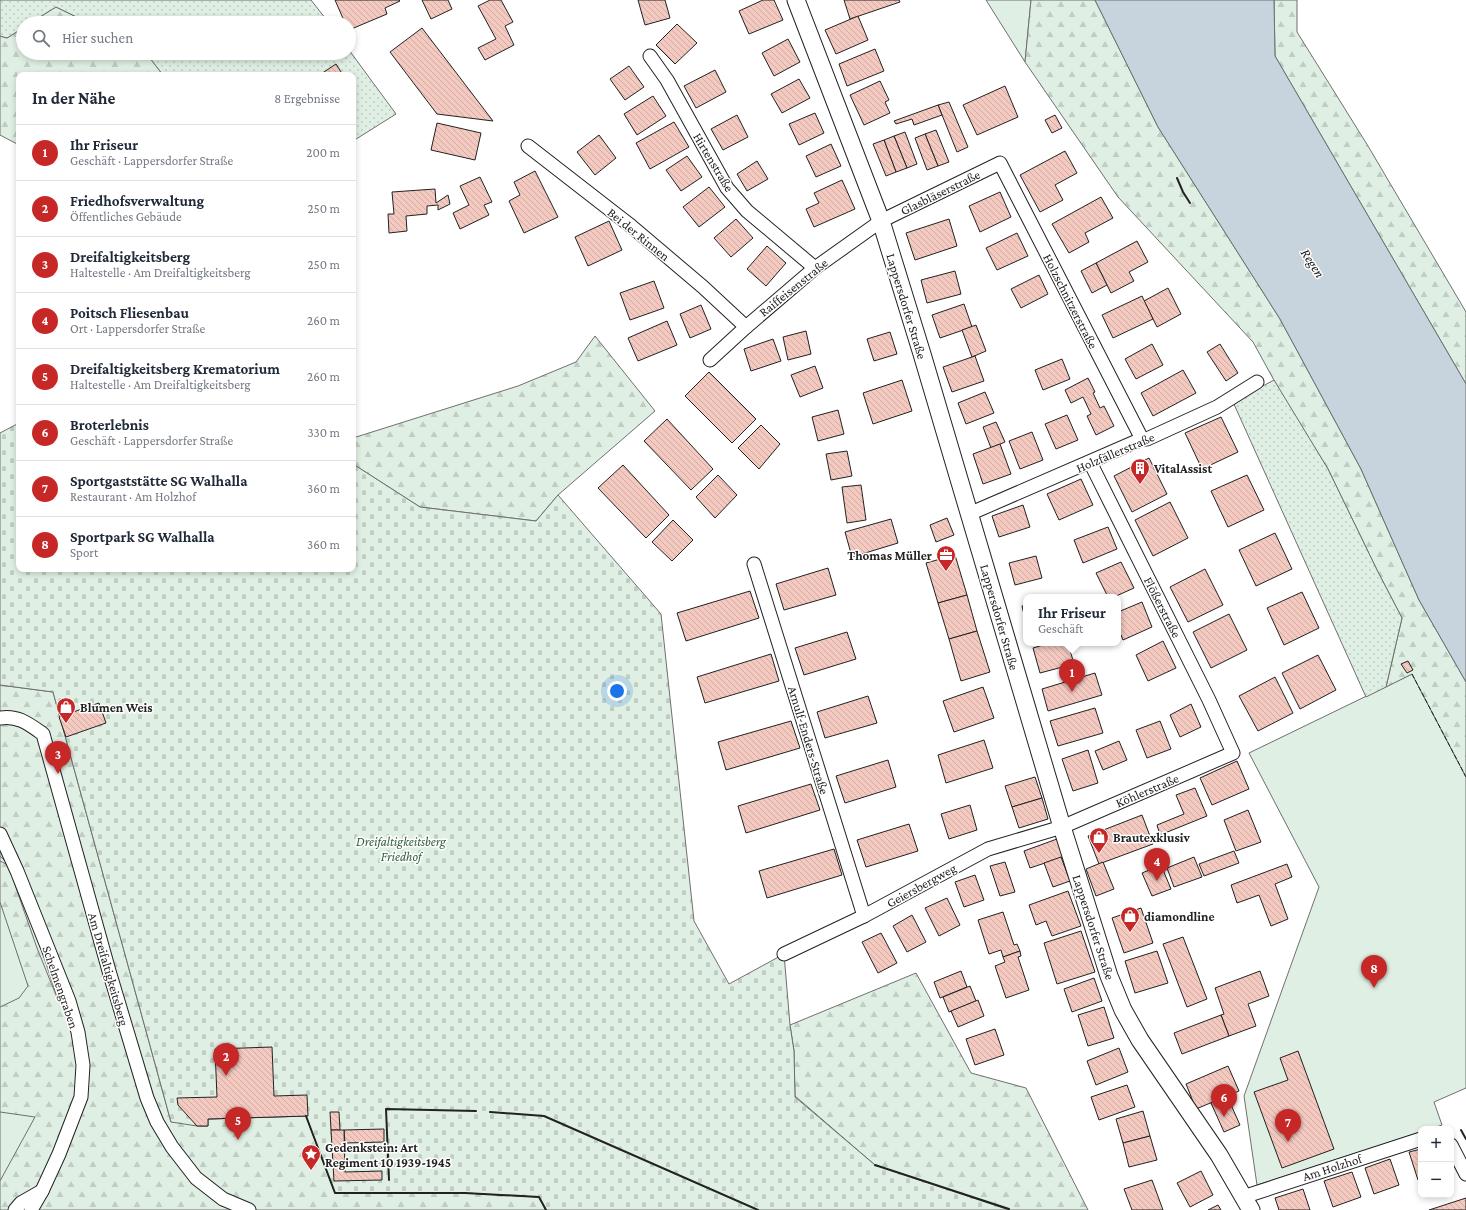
<!DOCTYPE html>
<html lang="de">
<meta charset="utf-8">
<style>
body{margin:0;font-family:"Crimson Pro",serif;background:#f6f6f7;color:#1f2937}
.controls{position:absolute;right:12px;bottom:12px;display:grid;overflow:hidden;border-radius:8px;box-shadow:0 2px 6px #0003}
.controls button{width:36px;height:36px;display:grid;place-items:center;padding:0;border:0;border-bottom:1px solid #e0e1e3;background:#fff;color:#1f2937;font:20px sans-serif}
.you{position:absolute;left:617px;top:691px;width:14px;height:14px;margin:-10px;border:3px solid #fff;border-radius:50%;background:#1a73e8;box-shadow:0 0 0 6px #1a73e833}
.badge{display:grid;place-items:center;width:26px;height:26px;border-radius:50%;background:#c62828;color:#fff;font-size:13px;font-weight:700}
.pin{position:absolute;translate:-50% -33px;filter:drop-shadow(0 1px 2px #0008)}
.pin::after{content:'';position:absolute;top:21px;width:14px;height:12px;background:inherit;clip-path:polygon(0 0,100% 0,50% 100%)}
.popup{position:absolute;left:1023px;top:594px;width:98px;height:52px;box-sizing:border-box;display:grid;place-content:center;border-radius:8px;background:#fff;filter:drop-shadow(0 1px 3px #0005);font-size:13px;white-space:nowrap;color:#747a83}
.popup b{font-size:15px;color:#1f2937}
.popup::after{content:'';position:absolute;left:50%;top:100%;margin-left:-8px;border:8px solid transparent;border-top-color:#fff}
.list{margin:0;padding:0;list-style:none}
h2{display:flex;justify-content:space-between;align-items:center;height:52px;margin:0;padding:0 16px;font-size:17px}
h2 small{font-size:13px;font-weight:400;color:#747a83}
.list li{display:grid;grid-template-columns:26px 1fr auto;gap:12px;align-items:center;box-sizing:border-box;height:56px;padding:0 16px;border-top:1px solid #e0e1e3}
.list b{display:block;font-size:15px;white-space:nowrap}
.list p{margin:0;font-size:13px;white-space:nowrap;color:#747a83}
.list em{font-size:13px;font-style:normal;color:#747a83}
.icon{flex:none;width:22px;height:22px;fill:none;stroke:currentColor;stroke-width:2;stroke-linecap:round;stroke-linejoin:round}
.map{position:relative;flex:none;width:1466px;height:1210px;overflow:hidden}
.search{position:absolute;background:#fff;box-shadow:0 2px 6px #0003;left:16px;top:16px;width:340px;height:44px;display:flex;align-items:center;gap:10px;box-sizing:border-box;padding:0 14px;border-radius:22px;color:#747a83;font-size:15px}
.panel{position:absolute;background:#fff;box-shadow:0 2px 6px #0003;left:16px;top:72px;width:340px;height:500px;border-radius:8px}
.map>svg:first-child{display:block}
.green{fill:#e0efe3;stroke:#6f6f6f}
.forest{fill:url(#forest-firs);stroke:#6f6f6f}
.cemetery{fill:url(#cemetery-stones);stroke:#6f6f6f}
.garden{fill:url(#garden-dots);stroke:#6f6f6f}
.water{fill:#c7d3dd;stroke:#6f6f6f}
.building{fill:url(#building-back-hatch);stroke:#222}
.lines{fill:none;stroke-linecap:round;stroke-linejoin:round}
.minor-casing{stroke:#222;stroke-width:15}
.tertiary-casing{stroke:#222;stroke-width:19}
.minor{stroke:#fff;stroke-width:13}
.tertiary{stroke:#fff;stroke-width:17}
.fence{stroke:#222;stroke-width:1;stroke-dasharray:5 2;stroke-linecap:butt}
.wall{stroke:#222;stroke-width:2}
.labels{text-anchor:middle;stroke-width:3;stroke-linejoin:round;paint-order:stroke}
.street-label{font-size:13px;fill:#222;stroke:#fff}
.poi-label{font-size:13px;font-weight:bold;fill:#222;stroke:#fff;text-anchor:start}
.park-label{font-size:13px;font-style:italic;fill:#2f5e38;stroke:#fff}
.water-label{font-size:14px;font-style:italic;fill:#222;stroke:#fff}
</style>
<div class="map">
<svg width="1466" height="1210" viewBox="0 0 1466 1210">
<defs>
<pattern id="forest-firs" width="22" height="20" patternUnits="userSpaceOnUse"><rect width="22" height="20" fill="#e0efe3"/><path d="M5 1l3.5 6h-7zM16 11l3.5 6h-7z" fill="#c0cdc2"/></pattern>
<pattern id="cemetery-stones" width="16" height="16" patternUnits="userSpaceOnUse"><rect width="16" height="16" fill="#e0efe3"/><path d="M2 7V4a2 2 0 0 1 4 0v3zM10 15v-3a2 2 0 0 1 4 0v3z" fill="#c0cdc2"/></pattern>
<pattern id="garden-dots" width="8" height="8" patternUnits="userSpaceOnUse"><rect width="8" height="8" fill="#e0efe3"/><path d="M2 2h.1M6 6h.1" fill="none" stroke="#c0cdc2" stroke-width="1.8" stroke-linecap="round"/></pattern>
<pattern id="building-back-hatch" width="6" height="6" patternUnits="userSpaceOnUse"><rect width="6" height="6" fill="#f3c9c0"/><path d="M-1 5l2 2M0 0l6 6M5-1l2 2" fill="none" stroke="#d0aca5"/></pattern>
</defs>
<rect width="100%" height="100%" fill="#fff"/>
<g class="green">
<path d="M986 0H1031L1025 62Z"/>
<path d="M1412 674 1466 777V1088L1434 1102 1442 1125 1431 1129H1421V1132L1257 1185 1244 1096 1319 887 1249 753Z"/>
<path d="M0 856 16 872 79 1059 0 1210Z"/>
</g>
<g class="forest">
<path d="M1031 0H1095L1158 127 1280 319 1361 469 1419 600 1466 682V777L1412 674 1386 687 1402 618 1378 572 1328 469 1281 393 1253 342 1118 197 1025 62Z"/>
<path d="M1274 0H1297V32L1368 146 1466 312V384L1275 56Z"/>
<path d="M56 7 89 23H30Z"/>
<path d="M23 28V53H146L163 75H19V145L0 135V36L7 38Z"/>
<path d="M595 336 655 411 558 495 536 521 420 507 353 464V438L518 386 576 362Z"/>
<path d="M0 685 53 692 171 1122 208 1119 306 1116 335 1193H465L539 1197 546 1210H0V1181L35 1117 0 1112V1007L19 998 28 986 0 902V861L8 865 37 948 58 1000 16 872 0 856Z"/>
<path d="M916 973 971 1073 1026 1088 1088 1210H1009L875 1165 795 1096 794 1051 790 1025Z"/>
</g>
<path class="cemetery" d="M19 423V569H353V464L420 507 536 521 558 495 661 614 694 921 729 984 784 954 790 1025 794 1051 795 1097 875 1165 1009 1210H546L539 1197 465 1193H335L306 1116 208 1119V1126H197L171 1122 53 692 0 685V433Z"/>
<g class="garden">
<path d="M0 0H311L329 23H89L56 7 30 23H23V28L7 38 0 36Z"/>
<path d="M349 50 396 114 353 141V75H163L146 53H349Z"/>
<path d="M1274 380 1328 469 1378 572 1402 618 1386 687 1366 697 1233 402Z"/>
</g>
<path class="water" d="M1095 0H1274L1275 56 1466 384V682L1419 600 1361 469 1280 319 1158 127Z"/>
<g class="building">
<path d="M335 0H399L400 1 385 8 387 14 349 30V23H345Z"/>
<path d="M422 0H448L452 9 431 19Z"/>
<path d="M490 0H501L513 22 505 26 514 45 485 60 478 48 496 39 478 6Z"/>
<path d="M638 0H665L670 18 645 25Z"/>
<path d="M763 0H774L783 20 749 34 739 11Z"/>
<path d="M844 0H899L900 2 850 19Z"/>
<path d="M858 16 868 40 836 54 825 30Z"/>
<path d="M677 24 697 43 675 64 656 45Z"/>
<path d="M422 28 493 121 437 114 390 52Z"/>
<path d="M788 39 800 62 774 76 762 53Z"/>
<path d="M875 49 884 71 847 86 839 64Z"/>
<path d="M336 64 343 75H322L321 74Z"/>
<path d="M629 66 644 87 625 100 610 79Z"/>
<path d="M715 70 726 92 696 108 684 86Z"/>
<path d="M799 79 810 98 782 113 771 94Z"/>
<path d="M880 81 889 100 885 102 890 113 864 125 850 95Z"/>
<path d="M1005 86 1018 117 977 135 963 105Z"/>
<path d="M653 96 666 116 637 135 624 114Z"/>
<path d="M949 102 968 147 957 152 938 105Z"/>
<path d="M938 105 942 115 914 125 912 119 896 124 894 121Z"/>
<path d="M815 113 824 133 799 145 789 124Z"/>
<path d="M737 115 748 137 723 150 711 129Z"/>
<path d="M1055 115 1062 128 1052 133 1045 120Z"/>
<path d="M674 122 689 147 650 169 636 143Z"/>
<path d="M437 123 481 133 475 160 431 150Z"/>
<path d="M936 130 949 162 938 166 925 134Z"/>
<path d="M905 132 917 164 907 168 894 136Z"/>
<path d="M925 134 938 166 927 170 915 138Z"/>
<path d="M599 135 616 158 595 175 577 152Z"/>
<path d="M894 136 907 168 896 172 884 140Z"/>
<path d="M884 140 896 172 886 176 873 144Z"/>
<path d="M831 144 841 166 816 177 806 156Z"/>
<path d="M1065 151 1077 173 1055 185 1063 200 1040 212 1020 175Z"/>
<path d="M687 156 702 177 681 191 666 170Z"/>
<path d="M757 161 768 179 747 191 737 174Z"/>
<path d="M535 171 558 217 524 233 509 201 520 195 514 182Z"/>
<path d="M480 177 492 202 484 205 489 215 460 229 453 213 469 205 460 186Z"/>
<path d="M842 180 855 209 814 227 806 209 819 203 814 193Z"/>
<path d="M709 187 725 207 699 227 683 207Z"/>
<path d="M435 189 436 203 448 195 450 204 438 210V205L427 206V214L406 216 407 231 389 233 388 214H394L392 192Z"/>
<path d="M1000 192 1011 217 980 232 969 206Z"/>
<path d="M1101 197 1113 218 1085 233 1089 242 1069 253 1052 224Z"/>
<path d="M736 219 753 238 731 257 714 238Z"/>
<path d="M949 219 957 246 915 260 906 233Z"/>
<path d="M609 221 622 250 588 266 575 237Z"/>
<path d="M1017 233 1028 256 997 270 986 248Z"/>
<path d="M1137 241 1148 262 1129 272 1134 281 1111 293 1096 263Z"/>
<path d="M767 246 786 263 766 286 747 269Z"/>
<path d="M1096 263 1107 285 1092 293 1081 271Z"/>
<path d="M955 271 961 294 927 303 921 280Z"/>
<path d="M1039 275 1048 294 1021 308 1011 289Z"/>
<path d="M654 281 664 308 630 320 620 293Z"/>
<path d="M1168 288 1181 314 1157 327 1144 301Z"/>
<path d="M1142 296 1153 319 1113 338 1102 315Z"/>
<path d="M964 304 972 327 940 338 932 315Z"/>
<path d="M701 305 711 329 690 338 680 314Z"/>
<path d="M667 321 677 345 638 361 628 338Z"/>
<path d="M976 325 986 351 972 357 962 330Z"/>
<path d="M806 331 811 354 788 360 783 337Z"/>
<path d="M890 332 897 354 874 361 867 339Z"/>
<path d="M773 339 781 361 751 371 744 349Z"/>
<path d="M1152 344 1163 365 1136 379 1125 359Z"/>
<path d="M1220 344 1238 373 1226 381 1207 352Z"/>
<path d="M975 356 984 381 952 392 943 367Z"/>
<path d="M1062 359 1070 379 1043 390 1035 370Z"/>
<path d="M815 366 823 388 800 397 791 375Z"/>
<path d="M1183 370 1196 393 1153 416 1141 393Z"/>
<path d="M709 372 756 419 732 443 685 396Z"/>
<path d="M1088 378 1095 392 1093 393 1100 408 1104 406 1114 426 1096 435 1087 416 1091 414 1083 397 1071 403 1065 390Z"/>
<path d="M902 380 912 411 873 424 863 393Z"/>
<path d="M985 392 994 413 966 424 958 403Z"/>
<path d="M838 410 844 434 818 441 812 417Z"/>
<path d="M1067 415 1078 440 1056 449 1045 424Z"/>
<path d="M1221 417 1238 452 1202 469 1185 433Z"/>
<path d="M667 419 713 469 691 490 644 441Z"/>
<path d="M996 422 1005 442 991 448 983 427Z"/>
<path d="M761 425 780 444 759 469 738 448Z"/>
<path d="M1032 432 1043 460 1020 469 1009 441Z"/>
<path d="M1000 444 1011 474 983 484 973 454Z"/>
<path d="M847 451 852 476 831 480 826 454Z"/>
<path d="M1149 458 1167 494 1132 512 1114 476Z"/>
<path d="M623 465 669 515 646 538 598 488Z"/>
<path d="M718 475 737 495 715 518 696 497Z"/>
<path d="M1247 475 1264 510 1228 527 1211 491Z"/>
<path d="M1081 479 1093 505 1059 520 1047 494Z"/>
<path d="M861 485 866 520 847 523 842 487Z"/>
<path d="M1170 502 1188 538 1153 556 1135 520Z"/>
<path d="M1023 505 1030 527 999 537 992 516Z"/>
<path d="M947 518 954 535 936 542 930 525Z"/>
<path d="M891 519 898 543 852 557 845 532Z"/>
<path d="M673 520 693 540 672 561 652 542Z"/>
<path d="M1108 527 1117 549 1083 563 1074 540Z"/>
<path d="M1275 533 1292 569 1256 586 1239 550Z"/>
<path d="M955 555 967 595 938 603 926 563Z"/>
<path d="M1036 556 1042 578 1015 585 1009 563Z"/>
<path d="M1121 562 1134 588 1114 597H1108L1096 573Z"/>
<path d="M828 568 836 595 784 610 776 584Z"/>
<path d="M1205 569 1223 605 1188 622 1170 587Z"/>
<path d="M750 591 759 618 686 641 677 613Z"/>
<path d="M1302 592 1319 628 1284 645 1267 608Z"/>
<path d="M967 595 977 631 949 639 938 603Z"/>
<path d="M1142 602 1152 627 1123 640 1118 628V612Z"/>
<path d="M1026 605V623L1022 606Z"/>
<path d="M1229 614 1247 650 1211 668 1193 632Z"/>
<path d="M977 631 990 672 961 681 949 639Z"/>
<path d="M847 632 856 659 804 675 795 648Z"/>
<path d="M1163 641 1176 668 1148 681 1136 655Z"/>
<path d="M1050 643H1068L1074 664 1040 673 1033 648Z"/>
<path d="M771 654 779 681 705 703 697 677Z"/>
<path d="M1318 655 1336 690 1300 709 1282 673Z"/>
<path d="M1408 661 1413 670 1407 673 1401 664Z"/>
<path d="M1095 673 1102 695 1048 711 1042 689Z"/>
<path d="M1275 677 1293 713 1258 731 1239 696Z"/>
<path d="M983 687 994 718 954 732 943 701Z"/>
<path d="M868 696 877 723 825 738 817 712Z"/>
<path d="M99 703 106 723 66 737 59 717Z"/>
<path d="M1191 704 1201 727 1180 737 1170 715Z"/>
<path d="M1095 708 1103 733 1058 746 1050 721Z"/>
<path d="M791 721 800 748 726 770 718 742Z"/>
<path d="M1160 721 1171 749 1147 758 1136 730Z"/>
<path d="M984 740 993 768 946 783 938 755Z"/>
<path d="M1119 741 1127 760 1103 770 1095 751Z"/>
<path d="M1088 750 1098 783 1073 791 1062 759Z"/>
<path d="M888 760 896 787 845 803 836 776Z"/>
<path d="M1237 761 1249 789 1212 805 1200 778Z"/>
<path d="M1035 777 1042 798 1012 807 1005 786Z"/>
<path d="M811 784 820 810 746 833 738 806Z"/>
<path d="M1195 788 1207 816 1160 835 1157 825 1184 814 1176 795Z"/>
<path d="M1042 798 1048 819 1019 828 1012 807Z"/>
<path d="M970 805 977 830 949 839 941 814Z"/>
<path d="M1248 810 1261 842 1236 851 1224 820Z"/>
<path d="M1142 815 1153 844 1099 864 1088 836Z"/>
<path d="M909 824 918 851 866 867 857 840Z"/>
<path d="M1057 839 1063 857 1030 868 1024 851Z"/>
<path d="M834 849 842 875 767 898 759 871Z"/>
<path d="M1234 851 1239 863 1204 876 1199 864Z"/>
<path d="M1061 857 1070 881 1053 887 1044 863Z"/>
<path d="M1194 857 1202 877 1174 887 1167 868Z"/>
<path d="M1005 862 1015 892 1000 896 990 866Z"/>
<path d="M1103 862 1114 889 1096 896 1086 869Z"/>
<path d="M1287 864 1292 877 1275 884 1288 919 1271 926 1259 895 1237 903 1231 885Z"/>
<path d="M1161 865 1171 889 1152 896 1142 873Z"/>
<path d="M975 875 984 900 964 907 955 882Z"/>
<path d="M1068 891 1081 926 1052 936 1046 921 1036 925 1029 905Z"/>
<path d="M947 898 960 925 939 936 925 908Z"/>
<path d="M1141 908 1153 943 1124 953 1112 918Z"/>
<path d="M1003 912 1014 945 1017 944 1020 951 1003 957 1001 950 989 954 978 920Z"/>
<path d="M912 915 926 942 907 952 893 926Z"/>
<path d="M1081 931 1095 972 1057 984 1044 943Z"/>
<path d="M881 933 897 963 878 973 862 942Z"/>
<path d="M1183 937 1207 999 1187 1007 1163 944Z"/>
<path d="M1020 951 1021 956 1018 957 1029 990 1006 998 995 966 1005 962 1003 957Z"/>
<path d="M1157 951 1168 983 1135 993 1125 961Z"/>
<path d="M961 971 967 987 940 998 934 982Z"/>
<path d="M1260 971 1269 996 1248 1004 1256 1026 1229 1036 1221 1015 1224 1014 1215 988Z"/>
<path d="M1094 978 1102 1001 1072 1012 1064 989Z"/>
<path d="M970 986 976 1001 949 1012 943 997Z"/>
<path d="M978 1000 984 1016 958 1027 951 1011Z"/>
<path d="M1104 1007 1114 1038 1088 1046 1078 1015Z"/>
<path d="M1221 1015 1229 1036 1182 1054 1174 1033Z"/>
<path d="M995 1029 1004 1055 975 1065 966 1039Z"/>
<path d="M272 1047 274 1096 307 1095 308 1116 208 1119V1126H197L178 1105 177 1098 217 1097 215 1049Z"/>
<path d="M1119 1048 1128 1072 1096 1085 1087 1061Z"/>
<path d="M1298 1051 1334 1149 1282 1168 1254 1092 1288 1080 1280 1058Z"/>
<path d="M1228 1066 1239 1091 1196 1109 1186 1084Z"/>
<path d="M1127 1085 1135 1107 1099 1120 1091 1097Z"/>
<path d="M1227 1096 1240 1125 1224 1132 1211 1103Z"/>
<path d="M1143 1111 1150 1136 1123 1143 1116 1119Z"/>
<path d="M330 1112H339L340 1130H331Z"/>
<path d="M384 1129V1142L345 1143 344 1130Z"/>
<path d="M331 1130H344L345 1172 382 1171V1180L334 1181Z"/>
<path d="M1150 1136 1157 1160 1129 1167 1123 1143Z"/>
<path d="M1421 1149V1179L1418 1180 1409 1152Z"/>
<path d="M1390 1159 1399 1185 1374 1194 1365 1168Z"/>
<path d="M1201 1171 1213 1195 1190 1207 1177 1183Z"/>
<path d="M1352 1172 1361 1197 1333 1207 1324 1181Z"/>
<path d="M1152 1180 1163 1210H1132L1124 1189Z"/>
<path d="M1303 1189 1310 1210H1279L1275 1198Z"/>
<path d="M1466 1198V1210H1429Z"/>
<path d="M1218 1205 1221 1210H1208Z"/>
</g>
<g class="lines">
<g class="minor-casing">
<g id="minor">
<path d="M650 56 667 80 727 188 747 211 815 268"/>
<path d="M528 146 631 226 703 287 746 327"/>
<path d="M710 360 746 327 815 268 881 221 1000 163 1142 439"/>
<path d="M969 514 1142 439H1147L1217 407 1257 382"/>
<path d="M754 564 864 916"/>
<path d="M0 718C18 715 29 724 43 734L109 971 147 1098 157 1122 172 1147 196 1178 223 1199 249 1210"/>
<path d="M0 834 17 871 69 1001 78 1032 83 1065 81 1097 59 1154 42 1191 31 1210"/>
<path d="M784 954 864 916 988 849 1062 827 1233 753 1209 700 1090 462"/>
<path d="M1451 1145 1466 1174"/>
<path d="M1243 1197 1421 1139"/>
<path d="M15 1210 21 1203 42 1191"/>
</g>
</g>
<g class="tertiary-casing">
<path id="tertiary" d="M796 0 881 221 922 354 1062 827 1109 976 1123 1010 1140 1040 1219 1155 1251 1210"/>
</g>
<use href="#minor" class="minor"/>
<use href="#tertiary" class="tertiary"/>
<path class="fence" d="M1412 674 1466 777"/>
<g class="wall">
<path d="M1177 178 1183 192 1190 203"/>
<path d="M490 1112 544 1116 758 1210"/>
<path d="M306 1116 335 1193H465L539 1197 546 1210"/>
<path d="M1461 1130 1466 1139"/>
<path d="M875 1165 1009 1209"/>
<path d="M389 1180 386 1109 476 1111"/>
</g>
</g>
<defs>
<g id="building-pin" transform="scale(1)"><path d="M0 17L-7.5 6A9.5 9.5 0 1 1 7.5 6Z" fill="#c62828" stroke="#fff"/><path d="M-4-6H4V6H1V3H-1V6H-4ZM-2.5-4.3h1.7v1.8h-1.7ZM.8-4.3h1.7v1.8H.8ZM-2.5-1h1.7V.8h-1.7ZM.8-1h1.7V.8H.8Z" fill="#fff"/></g>
<g id="office-pin" transform="scale(1)"><path d="M0 17L-7.5 6A9.5 9.5 0 1 1 7.5 6Z" fill="#c62828" stroke="#fff"/><path d="M-6-3h4V-5.5h4V-3h4V5H-6ZM-1-4.5V-3h2v-1.5ZM-6 0V1H6V0Z" fill="#fff"/></g>
<g id="shop-pin" transform="scale(1)"><path d="M0 17L-7.5 6A9.5 9.5 0 1 1 7.5 6Z" fill="#c62828" stroke="#fff"/><path d="M-5-2.5h2.3a2.7 3.5 0 0 1 5.4 0H5L5.5 6h-11ZM-1.5-2.5h3a1.5 2.3 0 0 0-3 0Z" fill="#fff"/></g>
<g id="sight-pin" transform="scale(1)"><path d="M0 17L-7.5 6A9.5 9.5 0 1 1 7.5 6Z" fill="#c62828" stroke="#fff"/><path d="M0-6L1.8-2.2L6-1.7L2.9 1.2L3.7 5.4L0 3.3L-3.7 5.4L-2.9 1.2L-6-1.7L-1.8-2.2Z" fill="#fff"/></g>
</defs>
<g fill-rule="evenodd">
<use href="#building-pin" x="1140" y="468"/>
<use href="#office-pin" x="946" y="555"/>
<use href="#shop-pin" x="66" y="707"/>
<use href="#shop-pin" x="1099" y="837"/>
<use href="#shop-pin" x="1130" y="916"/>
<use href="#sight-pin" x="311" y="1154"/>
</g>
<g class="labels">
<g class="street-label">
<text transform="translate(714 162) rotate(59)" y="5">Hirtenstraße</text>
<text transform="translate(940 192) rotate(-26)" y="5">Glasbläserstraße</text>
<text transform="translate(639 234) rotate(39)" y="5">Bei der Rinnen</text>
<text transform="translate(793 287) rotate(-39)" y="5">Raiffeisenstraße</text>
<text transform="translate(1071 301) rotate(63)" y="5">Holzschnitzerstraße</text>
<text transform="translate(907 306) rotate(73)" y="5">Lappersdorfer Straße</text>
<text transform="translate(1115 452) rotate(-23)" y="5">Holzfällerstraße</text>
<text transform="translate(1163 607) rotate(63)" y="5">Flößerstraße</text>
<text transform="translate(1000 617) rotate(74)" y="5">Lappersdorfer Straße</text>
<text transform="translate(809 740) rotate(73)" y="5">Arnulf-Enders-Straße</text>
<text transform="translate(1147 790) rotate(-23)" y="5">Köhlerstraße</text>
<text transform="translate(921 885) rotate(-29)" y="5">Geiersbergweg</text>
<text transform="translate(1094 927) rotate(72)" y="5">Lappersdorfer Straße</text>
<text transform="translate(109 969) rotate(74)" y="5">Am Dreifaltigkeitsberg</text>
<text transform="translate(61 987) rotate(71)" y="5">Schelmengraben</text>
<text transform="translate(1332 1167) rotate(-18)" y="5">Am Holzhof</text>
</g>
<g class="poi-label">
<text x="1154" y="473">VitalAssist</text>
<text x="932" y="560" text-anchor="end">Thomas Müller</text>
<text x="80" y="712">Blumen Weis</text>
<text x="1113" y="842">Brautexklusiv</text>
<text x="1144" y="921">diamondline</text>
<text x="325" y="1152">Gedenkstein: Art<tspan x="325" dy="15">Regiment 10 1939-1945</tspan></text>
</g>
<g class="park-label">
<text x="401" y="846">Dreifaltigkeitsberg<tspan x="401" dy="15">Friedhof</tspan></text>
</g>
<g class="water-label">
<text transform="translate(1313 263) rotate(57)" y="5">Regen</text>
</g>
</g>
</svg>
<div class="controls">
<button>+</button>
<button>−</button>
</div>
<div class="you"></div>
<div class="pin badge" style="left:1072px;top:692px">1</div>
<div class="popup"><b>Ihr Friseur</b>Geschäft</div>
<div class="pin badge" style="left:226px;top:1076px">2</div>
<div class="pin badge" style="left:58px;top:774px">3</div>
<div class="pin badge" style="left:1157px;top:881px">4</div>
<div class="pin badge" style="left:238px;top:1140px">5</div>
<div class="pin badge" style="left:1224px;top:1117px">6</div>
<div class="pin badge" style="left:1288px;top:1142px">7</div>
<div class="pin badge" style="left:1374px;top:988px">8</div>
<div class="search"><svg class="icon" aria-label="search" viewBox="0 0 24 24"><circle cx="10" cy="10" r="6"/><path d="M15 15l6 6"/></svg>Hier suchen</div>
<section class="panel">
<h2>In der Nähe<small>8 Ergebnisse</small></h2>
<ul class="list">
<li><span class="badge">1</span><div><b>Ihr Friseur</b><p>Geschäft · Lappersdorfer Straße</p></div><em>200 m</em></li>
<li><span class="badge">2</span><div><b>Friedhofsverwaltung</b><p>Öffentliches Gebäude</p></div><em>250 m</em></li>
<li><span class="badge">3</span><div><b>Dreifaltigkeitsberg</b><p>Haltestelle · Am Dreifaltigkeitsberg</p></div><em>250 m</em></li>
<li><span class="badge">4</span><div><b>Poitsch Fliesenbau</b><p>Ort · Lappersdorfer Straße</p></div><em>260 m</em></li>
<li><span class="badge">5</span><div><b>Dreifaltigkeitsberg Krematorium</b><p>Haltestelle · Am Dreifaltigkeitsberg</p></div><em>260 m</em></li>
<li><span class="badge">6</span><div><b>Broterlebnis</b><p>Geschäft · Lappersdorfer Straße</p></div><em>330 m</em></li>
<li><span class="badge">7</span><div><b>Sportgaststätte SG Walhalla</b><p>Restaurant · Am Holzhof</p></div><em>360 m</em></li>
<li><span class="badge">8</span><div><b>Sportpark SG Walhalla</b><p>Sport</p></div><em>360 m</em></li>
</ul>
</section>
</div>
